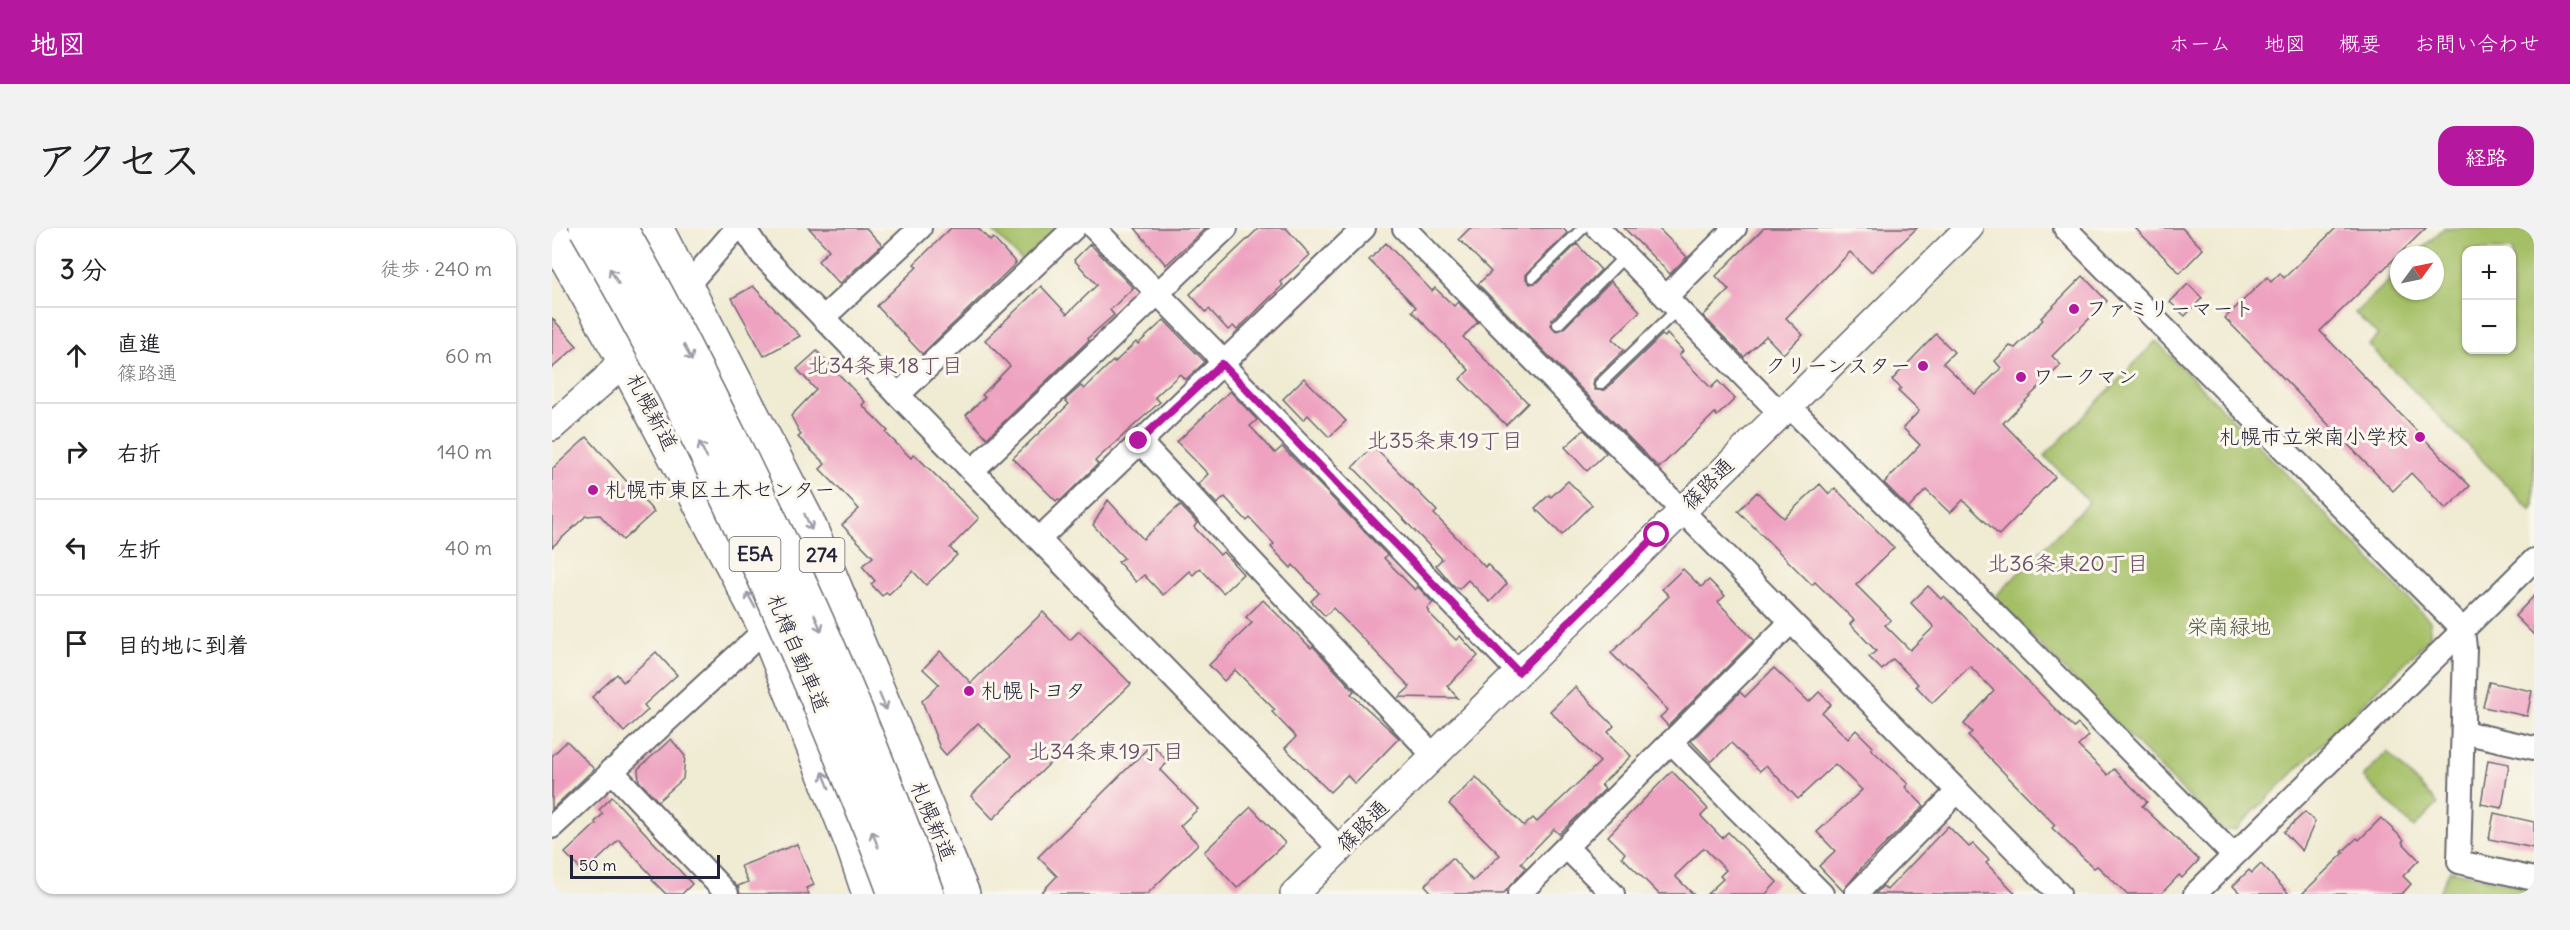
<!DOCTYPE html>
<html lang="ja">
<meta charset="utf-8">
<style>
body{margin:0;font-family:Delius,"Klee One",sans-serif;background:#f2f2f2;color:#202124}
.controls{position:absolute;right:18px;top:18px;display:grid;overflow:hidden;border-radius:12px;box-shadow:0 2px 4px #0004}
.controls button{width:54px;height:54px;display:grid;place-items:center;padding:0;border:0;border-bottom:2px solid #e0e0e0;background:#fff;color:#202124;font:30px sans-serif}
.compass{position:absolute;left:1838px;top:18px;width:54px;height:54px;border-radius:50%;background:#fff;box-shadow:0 2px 4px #0004;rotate:57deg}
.scale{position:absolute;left:18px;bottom:15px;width:150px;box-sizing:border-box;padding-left:6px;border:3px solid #22223b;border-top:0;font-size:16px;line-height:21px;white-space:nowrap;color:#22223b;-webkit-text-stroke:4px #fbf7ec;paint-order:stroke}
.stop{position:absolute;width:18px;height:18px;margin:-14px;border:4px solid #b5179e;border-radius:50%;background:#fff}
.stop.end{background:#b5179e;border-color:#fff;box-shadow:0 2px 6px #0008}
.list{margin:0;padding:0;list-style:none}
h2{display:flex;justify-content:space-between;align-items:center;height:78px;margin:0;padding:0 24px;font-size:26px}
h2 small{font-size:20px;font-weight:400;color:#757577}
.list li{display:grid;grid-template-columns:39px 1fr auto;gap:18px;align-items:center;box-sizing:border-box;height:96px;padding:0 24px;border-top:2px solid #e0e0e0}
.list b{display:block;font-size:22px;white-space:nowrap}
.list p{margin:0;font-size:20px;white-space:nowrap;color:#757577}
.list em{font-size:20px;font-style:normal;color:#757577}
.icon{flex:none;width:33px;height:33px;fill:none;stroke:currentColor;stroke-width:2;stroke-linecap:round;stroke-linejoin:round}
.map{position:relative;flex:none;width:1982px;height:666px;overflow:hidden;border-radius:18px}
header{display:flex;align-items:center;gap:36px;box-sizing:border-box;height:84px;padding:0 30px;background:#b5179e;color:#fff}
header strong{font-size:28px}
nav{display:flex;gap:33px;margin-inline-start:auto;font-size:21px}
.intro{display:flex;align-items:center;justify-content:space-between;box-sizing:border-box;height:144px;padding:0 36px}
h1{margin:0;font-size:42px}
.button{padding:15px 27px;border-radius:18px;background:#b5179e;color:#fff;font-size:21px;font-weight:700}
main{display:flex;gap:36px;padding:0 36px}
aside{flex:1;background:#fff;border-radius:18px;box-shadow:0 2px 4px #0004}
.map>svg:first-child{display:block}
.green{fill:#a4bf66;stroke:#637050;stroke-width:1.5;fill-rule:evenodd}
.building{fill:#eea2c0}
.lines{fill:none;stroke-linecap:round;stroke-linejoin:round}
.service-casing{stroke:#6a6870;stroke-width:14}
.minor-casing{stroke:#6a6870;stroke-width:26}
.tertiary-casing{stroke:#6a6870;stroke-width:30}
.trunk-casing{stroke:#6a6870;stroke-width:36}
.service{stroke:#fff;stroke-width:10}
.minor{stroke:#fff;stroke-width:22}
.tertiary{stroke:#fff;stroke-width:27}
.trunk{stroke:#fff;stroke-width:33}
.motorway-bridge-casing{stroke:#6a6870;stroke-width:36;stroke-linecap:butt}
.motorway-bridge{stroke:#fff;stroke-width:33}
.oneway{stroke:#9c9ca7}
.route{stroke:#b5179e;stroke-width:8}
.poi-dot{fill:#b5179e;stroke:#fbf7ec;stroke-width:2}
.labels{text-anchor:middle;stroke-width:6;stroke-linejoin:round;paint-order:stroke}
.shield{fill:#fbf7ec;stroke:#636270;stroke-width:1.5}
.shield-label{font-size:20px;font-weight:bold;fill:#22223b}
.poi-label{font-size:21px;fill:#22223b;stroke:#fbf7ec;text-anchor:start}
.street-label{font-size:21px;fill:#22223b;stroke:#fbf7ec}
.park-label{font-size:21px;fill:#50594a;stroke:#fbf7ec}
.neighbourhood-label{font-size:22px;fill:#694f6a;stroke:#fbf7ec}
</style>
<header>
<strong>地図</strong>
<nav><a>ホーム</a><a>地図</a><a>概要</a><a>お問い合わせ</a></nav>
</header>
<div class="intro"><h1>アクセス</h1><a class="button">経路</a></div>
<main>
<aside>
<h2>3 分<small>徒歩 · 240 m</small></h2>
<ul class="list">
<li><svg class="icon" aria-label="ahead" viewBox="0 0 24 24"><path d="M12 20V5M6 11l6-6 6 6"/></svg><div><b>直進</b><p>篠路通</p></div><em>60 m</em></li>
<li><svg class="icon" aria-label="right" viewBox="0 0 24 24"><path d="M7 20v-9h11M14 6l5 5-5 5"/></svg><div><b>右折</b></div><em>140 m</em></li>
<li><svg class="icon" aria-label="left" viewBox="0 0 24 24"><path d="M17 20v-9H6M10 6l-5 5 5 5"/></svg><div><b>左折</b></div><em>40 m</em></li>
<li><svg class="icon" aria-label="arrive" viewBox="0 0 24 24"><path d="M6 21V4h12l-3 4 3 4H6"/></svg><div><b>目的地に到着</b></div></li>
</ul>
</aside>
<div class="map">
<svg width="1982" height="666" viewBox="0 0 1982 666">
<rect width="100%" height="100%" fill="#fbf7ec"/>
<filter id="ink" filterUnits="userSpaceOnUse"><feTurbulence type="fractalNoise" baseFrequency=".0167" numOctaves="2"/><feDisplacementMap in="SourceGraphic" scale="12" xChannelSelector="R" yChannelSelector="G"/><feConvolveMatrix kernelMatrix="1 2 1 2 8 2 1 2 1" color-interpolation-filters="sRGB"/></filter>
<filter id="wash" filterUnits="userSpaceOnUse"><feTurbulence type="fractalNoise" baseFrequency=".008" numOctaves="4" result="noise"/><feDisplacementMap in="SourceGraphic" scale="24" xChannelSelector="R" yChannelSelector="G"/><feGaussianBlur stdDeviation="1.35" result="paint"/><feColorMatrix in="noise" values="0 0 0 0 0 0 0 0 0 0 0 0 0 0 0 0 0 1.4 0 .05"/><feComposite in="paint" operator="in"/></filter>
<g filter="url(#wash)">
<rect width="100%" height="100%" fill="#f0ebd3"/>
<g class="green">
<path d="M438 0H506L470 33Z"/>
<path d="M1892 0H1982V278L1979 282 1817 117 1826 107 1803 85 1847 43V63H1883V27H1863ZM1960 22V122H1914V22Z"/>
<path d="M1604 113 1878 393V410L1683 602H1669L1442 370 1537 274 1493 228Z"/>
<path d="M1835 524 1886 576 1862 600 1811 549Z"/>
<path d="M1898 642 1982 661V666H1886Z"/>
</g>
<g id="blocks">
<g class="building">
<path d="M257 0H314L330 17 287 56 266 33 277 22Z"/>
<path d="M399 0H426L438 13 441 10 464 35 370 126 325 78 365 39 362 36Z"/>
<path d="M583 0H654L614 37Z"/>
<path d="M707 0H734L758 27 728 54 731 57 685 102 681 98 676 102 657 81 654 84 638 66Z"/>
<path d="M918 0H1011L1015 5 974 46V51L978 56 986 54 1025 16 1049 42 1000 91 999 97 1004 103 1011 101 1059 53 1088 83 1060 111 1072 122 1042 151 1041 157 1043 162H1053L1110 107 1113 109 1115 106 1131 123 1127 127 1159 160 1166 153 1183 171 1165 188 1163 185 1107 240 926 56 939 44 907 11Z"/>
<path d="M1072 0H1106L1135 29 1118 46Z"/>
<path d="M1212 0H1365L1319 44 1298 24 1234 90 1251 107 1231 126 1214 108 1192 129 1151 88 1177 62 1164 48Z"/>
<path d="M1583 0H1630L1651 21 1628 45Z"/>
<path d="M1784 0H1874L1768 103 1918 258 1894 281 1859 245 1841 263 1673 90 1715 49 1719 54 1728 45 1732 50Z"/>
<path d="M834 15 880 63 883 60 902 78 906 74 926 94 911 109 976 175 954 197 908 151 917 142 860 83 864 79 817 32Z"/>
<path d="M538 16 581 60 558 82 562 87 536 110 537 112 435 210 414 187 433 169 430 167 458 138 433 112 489 58 515 86 545 57 522 32Z"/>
<path d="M1531 48 1555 73 1500 128 1509 137 1451 195 1503 249 1447 307 1411 272 1398 285 1374 262 1357 280 1332 255 1368 217 1351 200 1367 183 1346 163 1349 160 1340 152 1384 106 1402 124 1391 135 1423 166 1449 140 1443 133 1458 118 1463 120 1491 92 1489 90Z"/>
<path d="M1636 56 1650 70 1633 88 1618 74Z"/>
<path d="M201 58 248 108 212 128 180 70Z"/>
<path d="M0 90 25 118 0 140Z"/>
<path d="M612 92 653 134 633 152 628 146 603 169 608 174 543 233 546 236 508 273 506 271 504 273 461 230 517 176 513 172 529 158 532 161 561 133 562 135 584 114 586 116Z"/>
<path d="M265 123 313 174 310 177 336 203 334 205 359 230 362 226 427 290 398 320 405 327 374 357 361 343 337 366 334 364 330 368 319 356 323 353 310 338 321 329 290 297 307 281 268 241 273 236 246 209 249 207 239 188 264 162 245 141Z"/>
<path d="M752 150 794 193 777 209 756 187 751 192 731 171Z"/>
<path d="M678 163 705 192 698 198 723 225 730 219 764 253 835 327 832 330 863 362 866 359 881 375 875 380 877 385 904 412 908 408 926 428 895 458 906 470 847 469 858 459 781 380 773 388 759 373 767 365 741 337 739 340 719 319 722 316 698 290 695 293 673 269 665 276 646 256 656 246 625 214Z"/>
<path d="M1032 202 1054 225 1035 243 1013 219Z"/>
<path d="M35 209 102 284 71 312 48 287 34 288 0 319V241Z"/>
<path d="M821 218 885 283 882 286 933 339 935 336 955 356 938 374 916 352 907 361 900 356 884 337 890 331 801 239Z"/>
<path d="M1016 253 1040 277 1010 307 983 280 997 267 999 269Z"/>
<path d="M1268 256 1277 266 1283 260 1342 320 1304 357 1339 392 1333 397 1358 422 1382 399 1359 375 1376 358 1389 371 1392 368 1522 500 1526 496 1537 508 1526 518 1556 547 1562 541 1595 574 1590 578 1647 632 1630 650 1627 647 1609 666H1575L1545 638 1542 640 1500 600 1503 597 1416 508 1420 504 1412 496 1442 463 1418 438 1380 475 1364 458 1366 456 1341 431 1330 442 1317 429 1324 423 1298 396 1302 392 1263 354 1260 357 1186 283 1205 264 1232 290Z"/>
<path d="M556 272 591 311 628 277 645 295 642 299 668 327 671 324 691 346 671 365 648 340 641 347 637 343 611 367 592 347 584 354 566 334 572 330 541 297Z"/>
<path d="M1131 341 1149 359 1157 352 1173 368 1166 374 1202 412 1116 498 1108 489 1116 482 1059 425 1117 368 1110 361Z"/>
<path d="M1982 368V407L1963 388Z"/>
<path d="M711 372 759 420 761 418 802 463 799 466 847 510 803 556 795 547 778 564 733 520 744 509 720 484 723 482 683 442 672 453 657 437 700 395 694 389Z"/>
<path d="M491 384 518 412 527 403 579 456 441 591 419 568 459 528 426 495 394 527 388 520 370 473 387 456 371 441 388 423 419 455Z"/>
<path d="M104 424 125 447 92 477 96 482 72 504 40 469 65 446 71 454Z"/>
<path d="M1222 440 1257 474 1267 464 1279 476 1270 485 1296 511 1304 502 1321 519 1319 521 1356 556 1353 559 1372 578 1311 638 1291 663 1267 638 1283 623 1265 604 1310 562 1283 536 1246 571 1214 537 1208 543 1179 515 1159 534 1139 513 1188 464 1193 469Z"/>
<path d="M1937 454 1980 463 1975 488 1931 479Z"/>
<path d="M1023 459 1062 498 1056 504 1079 528 1049 557 1053 561 1032 582 1007 606 1002 601 969 635 974 640 951 666H881L873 657 900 630 921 653 948 627 897 576 924 549 972 598 981 590 985 594 1048 534 998 483Z"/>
<path d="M119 511 133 528 131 551 106 573 87 553 86 541Z"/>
<path d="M15 513 42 541 0 581V528Z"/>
<path d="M600 516 616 534 608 542 646 581 628 598 646 616 595 666H488L505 648 486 629Z"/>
<path d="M1936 532 1957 536 1950 580 1929 576Z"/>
<path d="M1120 543 1156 581 1149 588 1170 610 1176 604 1225 654 1214 666H1155L1171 651 1168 648 1174 642 1152 620 1123 648 1141 666H1107L1070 629 1073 625 1056 608Z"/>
<path d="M60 569 140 656 130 666H114L100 652 102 650 67 612 32 645 13 625 44 596 43 594 51 586 47 582Z"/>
<path d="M699 579 733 615 685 660 652 624Z"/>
<path d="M1753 584 1763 594 1750 623 1732 604Z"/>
<path d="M1942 585 1982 594V620L1937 611Z"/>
<path d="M1829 590 1852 612 1850 614 1867 632 1851 648 1859 656 1850 666H1750L1792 625 1790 624 1805 610 1807 612Z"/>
<path d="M1396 598 1417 619 1421 616 1437 632 1434 635 1464 666H1323L1331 658 1335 662Z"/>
<path d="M245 616 262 657 254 660 257 666H188L186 658 196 654 189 638Z"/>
<path d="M1709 636 1737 666H1689L1681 658 1697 642 1700 645Z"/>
</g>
</g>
</g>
<g filter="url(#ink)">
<use href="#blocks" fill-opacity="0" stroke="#6a6870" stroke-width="1.5"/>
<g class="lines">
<g class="service-casing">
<g id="service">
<path d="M981 49 1031 0"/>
<path d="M1006 96 1073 28"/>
<path d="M1048 156 1126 81"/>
</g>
</g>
<g class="minor-casing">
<g id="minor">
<path d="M192 0 210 27 788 621"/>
<path d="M542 0 662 123 670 136 966 444"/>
<path d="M852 0 1507 666"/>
<path d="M1046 0 1228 185"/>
<path d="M1513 0 1911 402 1913 420 1907 634 1982 651"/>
<path d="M127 67 185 0"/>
<path d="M1114 69 1183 0"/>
<path d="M271 90 368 0"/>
<path d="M346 167 522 0"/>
<path d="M1236 177 1681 627"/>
<path d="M587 213 882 528"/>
<path d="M420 243 674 0"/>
<path d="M487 311 812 0"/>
<path d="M1911 504 1982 520"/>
<path d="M1119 514 1270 666"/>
<path d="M59 542 175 666"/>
<path d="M0 599 214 401"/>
<path d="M1014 619 1061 666"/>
<path d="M967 666 1239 394"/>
<path d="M1304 666 1406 563"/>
<path d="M1643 666 1982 332"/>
</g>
</g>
<g class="tertiary-casing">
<g id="tertiary">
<path d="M0 199 54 151 71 130"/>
<path d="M742 666 1417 0"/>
</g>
</g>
<g class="trunk-casing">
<g id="trunk">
<path d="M104 0 255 292 411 666"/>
<path d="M0 5 71 130 214 401 300 616 317 666"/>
</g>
</g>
<use href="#service" class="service"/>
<use href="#minor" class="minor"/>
<use href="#tertiary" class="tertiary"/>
<use href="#trunk" class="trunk"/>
<g class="motorway-bridge-casing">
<g id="motorway-bridge">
<path d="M34 0C121 150 196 308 264 468 291 534 319 599 343 666"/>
<path d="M68 0C108 69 144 141 180 213 253 360 320 511 375 666"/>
</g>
</g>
<use href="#motorway-bridge" class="motorway-bridge"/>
</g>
<defs><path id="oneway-shaft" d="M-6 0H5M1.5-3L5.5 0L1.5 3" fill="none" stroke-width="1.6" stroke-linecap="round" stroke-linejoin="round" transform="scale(1.5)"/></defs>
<g class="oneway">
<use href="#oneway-shaft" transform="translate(62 48) rotate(-120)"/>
<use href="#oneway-shaft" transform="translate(136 125) rotate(64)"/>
<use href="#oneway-shaft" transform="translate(151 222) rotate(-116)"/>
<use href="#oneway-shaft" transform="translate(256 294) rotate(66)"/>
<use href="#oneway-shaft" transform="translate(199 372) rotate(-118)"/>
<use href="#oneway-shaft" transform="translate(266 395) rotate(67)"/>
<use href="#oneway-shaft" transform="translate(331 474) rotate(67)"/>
<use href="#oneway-shaft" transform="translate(274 552) rotate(-112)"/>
<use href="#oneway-shaft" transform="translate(323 611) rotate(-111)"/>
</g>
</g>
<g class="lines" filter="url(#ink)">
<path class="route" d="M587 213 670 136 966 444 1105 307"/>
</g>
<g class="poi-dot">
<circle cx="1522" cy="81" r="6"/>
<circle cx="1371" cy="138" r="6"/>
<circle cx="1469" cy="149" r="6"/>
<circle cx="1868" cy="209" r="6"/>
<circle cx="41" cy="262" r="6"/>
<circle cx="417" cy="463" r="6"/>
</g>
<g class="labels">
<g class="shield">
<rect x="177.5" y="309" width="51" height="34" rx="4.5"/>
<rect x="247.5" y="310" width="45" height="34" rx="4.5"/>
</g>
<g class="shield-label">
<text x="203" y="333">E5A</text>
<text x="270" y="334">274</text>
</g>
<g class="poi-label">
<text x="1534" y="88">ファミリーマート</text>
<text x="1359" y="145" text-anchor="end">クリーンスター</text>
<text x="1481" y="156">ワークマン</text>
<text x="1856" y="216" text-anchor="end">札幌市立栄南小学校</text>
<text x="53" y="269">札幌市東区土木センター</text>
<text x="429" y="470">札幌トヨタ</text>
</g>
<g class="street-label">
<text transform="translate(100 184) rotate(62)" y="7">札幌新道</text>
<text transform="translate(1156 256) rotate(-45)" y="7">篠路通</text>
<text transform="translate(246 425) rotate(67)" y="7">札樽自動車道</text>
<text transform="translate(381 593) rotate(67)" y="7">札幌新道</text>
<text transform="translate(811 598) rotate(-45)" y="7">篠路通</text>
</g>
<g class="park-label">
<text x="1677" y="406">栄南緑地</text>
</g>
<g class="neighbourhood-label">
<text x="333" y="145">北34条東18丁目</text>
<text x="893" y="220">北35条東19丁目</text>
<text x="1516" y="343">北36条東20丁目</text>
<text x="554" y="531">北34条東19丁目</text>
</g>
</g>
</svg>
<div class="controls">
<button>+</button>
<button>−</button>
</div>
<svg class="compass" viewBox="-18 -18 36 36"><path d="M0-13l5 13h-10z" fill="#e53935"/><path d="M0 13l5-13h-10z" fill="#757577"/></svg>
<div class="scale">50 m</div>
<div class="stop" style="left:1105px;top:307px"></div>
<div class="stop end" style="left:587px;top:213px"></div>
</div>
</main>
